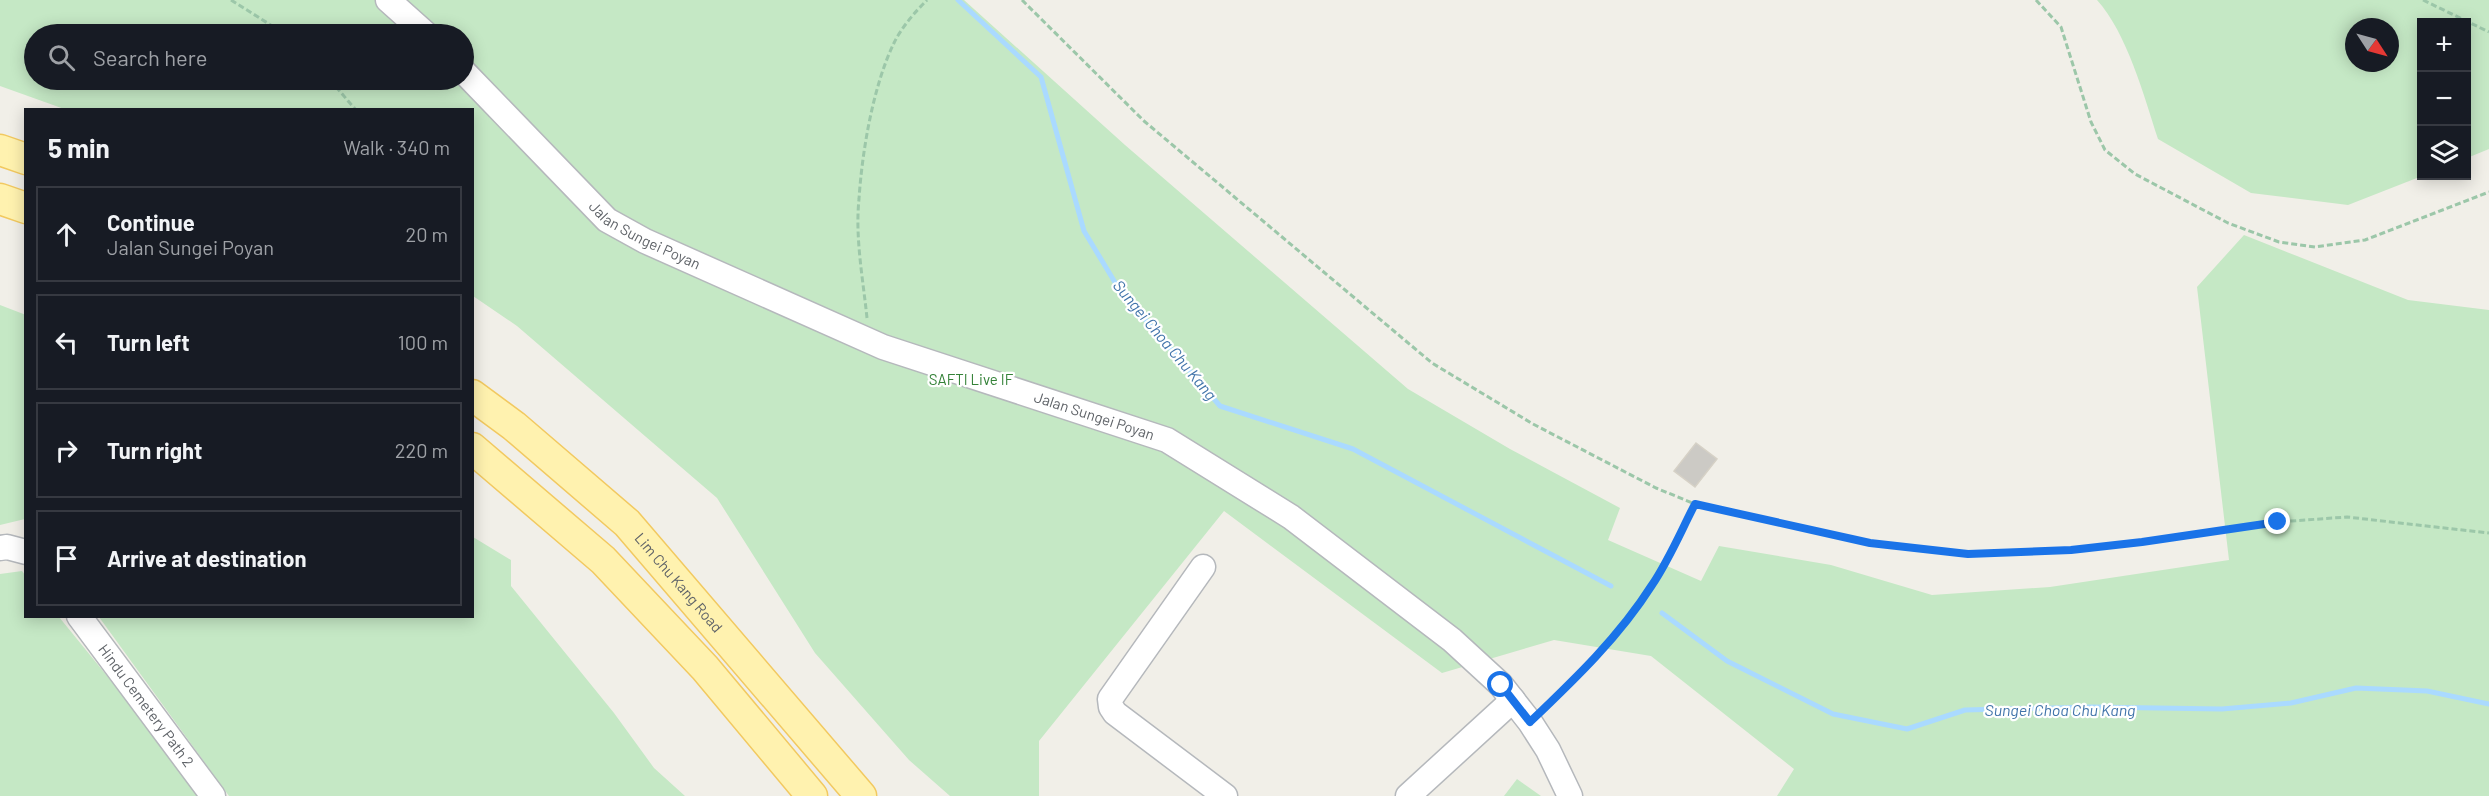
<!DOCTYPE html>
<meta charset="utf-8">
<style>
body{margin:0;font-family:Barlow,sans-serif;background:#242831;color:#f1f3f6}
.controls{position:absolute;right:18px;top:18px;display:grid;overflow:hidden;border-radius:0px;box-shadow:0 3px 15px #0003}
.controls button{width:54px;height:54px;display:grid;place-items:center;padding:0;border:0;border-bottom:2px solid #363941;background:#171b24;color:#f1f3f6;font:30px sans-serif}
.compass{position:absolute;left:2345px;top:18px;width:54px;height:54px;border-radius:50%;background:#171b24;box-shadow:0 3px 15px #0003;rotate:126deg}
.stop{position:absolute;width:18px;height:18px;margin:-14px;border:4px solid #1a73e8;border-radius:50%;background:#fff}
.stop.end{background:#1a73e8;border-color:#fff;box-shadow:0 2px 6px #0008}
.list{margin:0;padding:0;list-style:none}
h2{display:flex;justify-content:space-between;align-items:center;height:78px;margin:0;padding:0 24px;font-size:26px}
h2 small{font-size:20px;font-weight:400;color:#9ea1a6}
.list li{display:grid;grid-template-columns:39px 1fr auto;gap:18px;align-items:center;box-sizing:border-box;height:96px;margin:0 12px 12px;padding:0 12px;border:2px solid #363941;border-radius:0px}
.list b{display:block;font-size:22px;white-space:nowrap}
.list p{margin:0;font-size:20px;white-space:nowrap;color:#9ea1a6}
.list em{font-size:20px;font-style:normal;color:#9ea1a6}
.icon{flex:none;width:33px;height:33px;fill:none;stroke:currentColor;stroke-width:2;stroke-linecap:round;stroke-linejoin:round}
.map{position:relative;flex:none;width:2489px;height:796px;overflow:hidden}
.search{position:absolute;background:#171b24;box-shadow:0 3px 15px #0003;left:24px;top:24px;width:450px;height:66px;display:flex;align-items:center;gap:15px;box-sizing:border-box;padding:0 21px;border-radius:33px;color:#9ea1a6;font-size:22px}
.panel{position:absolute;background:#171b24;box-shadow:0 3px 15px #0003;left:24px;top:108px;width:450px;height:510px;border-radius:0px}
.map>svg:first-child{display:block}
.green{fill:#c5e8c5;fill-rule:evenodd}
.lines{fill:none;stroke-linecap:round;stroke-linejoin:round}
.stream{stroke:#aadaff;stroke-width:5}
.building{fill:#cccac5;stroke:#d6d1c6;stroke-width:1.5}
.minor-casing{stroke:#b5b8bc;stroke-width:27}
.major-casing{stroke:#f2c960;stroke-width:33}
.path{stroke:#9cc7a9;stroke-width:3;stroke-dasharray:6 3;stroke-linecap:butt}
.minor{stroke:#fff;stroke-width:24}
.major{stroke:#fff2af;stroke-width:30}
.route{stroke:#1a73e8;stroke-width:8}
.labels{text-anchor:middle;stroke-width:4.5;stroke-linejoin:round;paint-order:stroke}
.street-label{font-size:15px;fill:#5f6368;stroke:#fff}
.park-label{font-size:15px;fill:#348238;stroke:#fff}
.water-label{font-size:16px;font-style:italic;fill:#4174aa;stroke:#fff}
</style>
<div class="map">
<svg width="2489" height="796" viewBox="0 0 2489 796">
<rect width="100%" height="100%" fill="#f1efe8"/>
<g class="green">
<path d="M0 0H964L1125 145 1408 389 1510 449 1620 508 1608 540 1701 581 1719 546 1831 565 1932 595 2050 587 2229 560 2197 287 2244 235 2408 300 2489 310V796H1777L1794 769 1651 656 1554 640 1442 673 1224 511 1039 741V796H950L909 760 815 653 717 498 517 326 473 296 472 110H67L0 86ZM34 34H464V80H34Z"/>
<path d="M2097 0H2489V149L2467 158 2466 22H2422V176L2348 205 2251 193 2158 139C2144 96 2127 33 2097 0ZM2354 27H2390V63H2354Z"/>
<path d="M0 305 26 315 25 519 0 525Z"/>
<path d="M473 537 511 560V586L614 713 654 768 685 796H229L99 617 472 616Z"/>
<path d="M22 571 25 575 26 616 59 617 205 796H0V574Z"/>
<path d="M1517 779 1541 796H1504Z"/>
</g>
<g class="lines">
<g class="stream">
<path d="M958 0 1041 77 1084 231 1119 289 1220 406 1353 449 1611 586"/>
<path d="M1662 613 1727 661 1833 714 1907 729 1965 710 2091 707 2222 709 2291 703 2356 688 2427 691 2489 704"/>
</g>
</g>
<path class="building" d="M1696 443 1717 459 1695 487 1674 471Z"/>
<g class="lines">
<g class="minor-casing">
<g id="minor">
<path d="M388 0 426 34"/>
<path id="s1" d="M464 72 607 220 645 241 883 347 1167 440 1291 517 1452 640 1501 685 1530 722 1548 750 1570 796"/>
<path d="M0 548 7 547 26 552"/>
<path d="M1203 567 1110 699 1111 707 1115 713 1225 796"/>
<path id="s2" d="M79 616 213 796"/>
<path d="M1408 796 1513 700"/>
</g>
</g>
<g class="major-casing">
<g id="major">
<path d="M0 150 26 159"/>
<path d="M0 199 26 208"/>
<path id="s3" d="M472 395 514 426 627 523 861 796"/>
<path d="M472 448 603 560 705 668 812 796"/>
</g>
</g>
<g class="path">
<path d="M231 0 285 34"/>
<path d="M1022 0 1144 121 1432 363 1533 424 1656 488 1695 504 1870 543 1968 554 2071 550 2142 542 2278 522 2347 517 2489 533"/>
<path d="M2036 0 2061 27 2091 122 2105 150 2135 174 2228 223 2279 242 2315 247 2365 240 2489 192"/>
<path d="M2423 0 2489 32"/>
<path d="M330 80 356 110"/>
<path d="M867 318C863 279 855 238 859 199 862 152 873 86 894 43 901 28 915 12 927 0"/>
<path d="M1544 708 1617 634 1653 584 1695 504"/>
</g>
<use href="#minor" class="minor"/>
<use href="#major" class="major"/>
</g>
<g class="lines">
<path class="route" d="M1501 685 1530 722C1575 679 1619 637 1652 585 1669 560 1681 531 1695 504L1870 543 1968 554 2071 550 2142 542 2278 522"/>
</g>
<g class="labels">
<g class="street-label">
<text dy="5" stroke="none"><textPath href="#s1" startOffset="246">Jalan Sungei Poyan</textPath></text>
<text dy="5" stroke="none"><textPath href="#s1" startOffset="732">Jalan Sungei Poyan</textPath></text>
<text dy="5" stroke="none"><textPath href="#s3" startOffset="280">Lim Chu Kang Road</textPath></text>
<text dy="5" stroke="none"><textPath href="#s2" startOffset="112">Hindu Cemetery Path 2</textPath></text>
</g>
<g class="park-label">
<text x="971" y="385">SAFTI Live IF</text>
</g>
<g class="water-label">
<text transform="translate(1165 340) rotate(50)" y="6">Sungei Choa Chu Kang</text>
<text x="2060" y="716">Sungei Choa Chu Kang</text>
</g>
</g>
</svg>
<div class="controls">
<button>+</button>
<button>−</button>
<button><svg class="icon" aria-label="layers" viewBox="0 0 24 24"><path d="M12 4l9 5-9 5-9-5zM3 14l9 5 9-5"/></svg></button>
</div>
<svg class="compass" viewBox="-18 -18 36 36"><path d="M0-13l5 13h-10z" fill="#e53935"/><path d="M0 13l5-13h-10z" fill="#9ea1a6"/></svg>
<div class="stop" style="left:1501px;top:685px"></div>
<div class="stop end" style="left:2278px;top:522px"></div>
<div class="search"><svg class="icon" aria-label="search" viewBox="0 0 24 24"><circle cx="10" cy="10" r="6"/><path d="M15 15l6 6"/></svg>Search here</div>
<section class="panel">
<h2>5 min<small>Walk · 340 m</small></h2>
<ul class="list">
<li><svg class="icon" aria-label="ahead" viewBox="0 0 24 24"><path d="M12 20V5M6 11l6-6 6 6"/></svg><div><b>Continue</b><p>Jalan Sungei Poyan</p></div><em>20 m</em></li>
<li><svg class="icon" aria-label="left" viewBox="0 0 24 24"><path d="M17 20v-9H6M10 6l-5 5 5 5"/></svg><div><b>Turn left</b></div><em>100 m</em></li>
<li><svg class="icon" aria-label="right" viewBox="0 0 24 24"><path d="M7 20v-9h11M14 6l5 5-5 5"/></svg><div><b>Turn right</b></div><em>220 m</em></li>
<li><svg class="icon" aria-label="arrive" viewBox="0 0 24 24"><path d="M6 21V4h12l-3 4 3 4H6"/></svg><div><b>Arrive at destination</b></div></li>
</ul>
</section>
</div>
